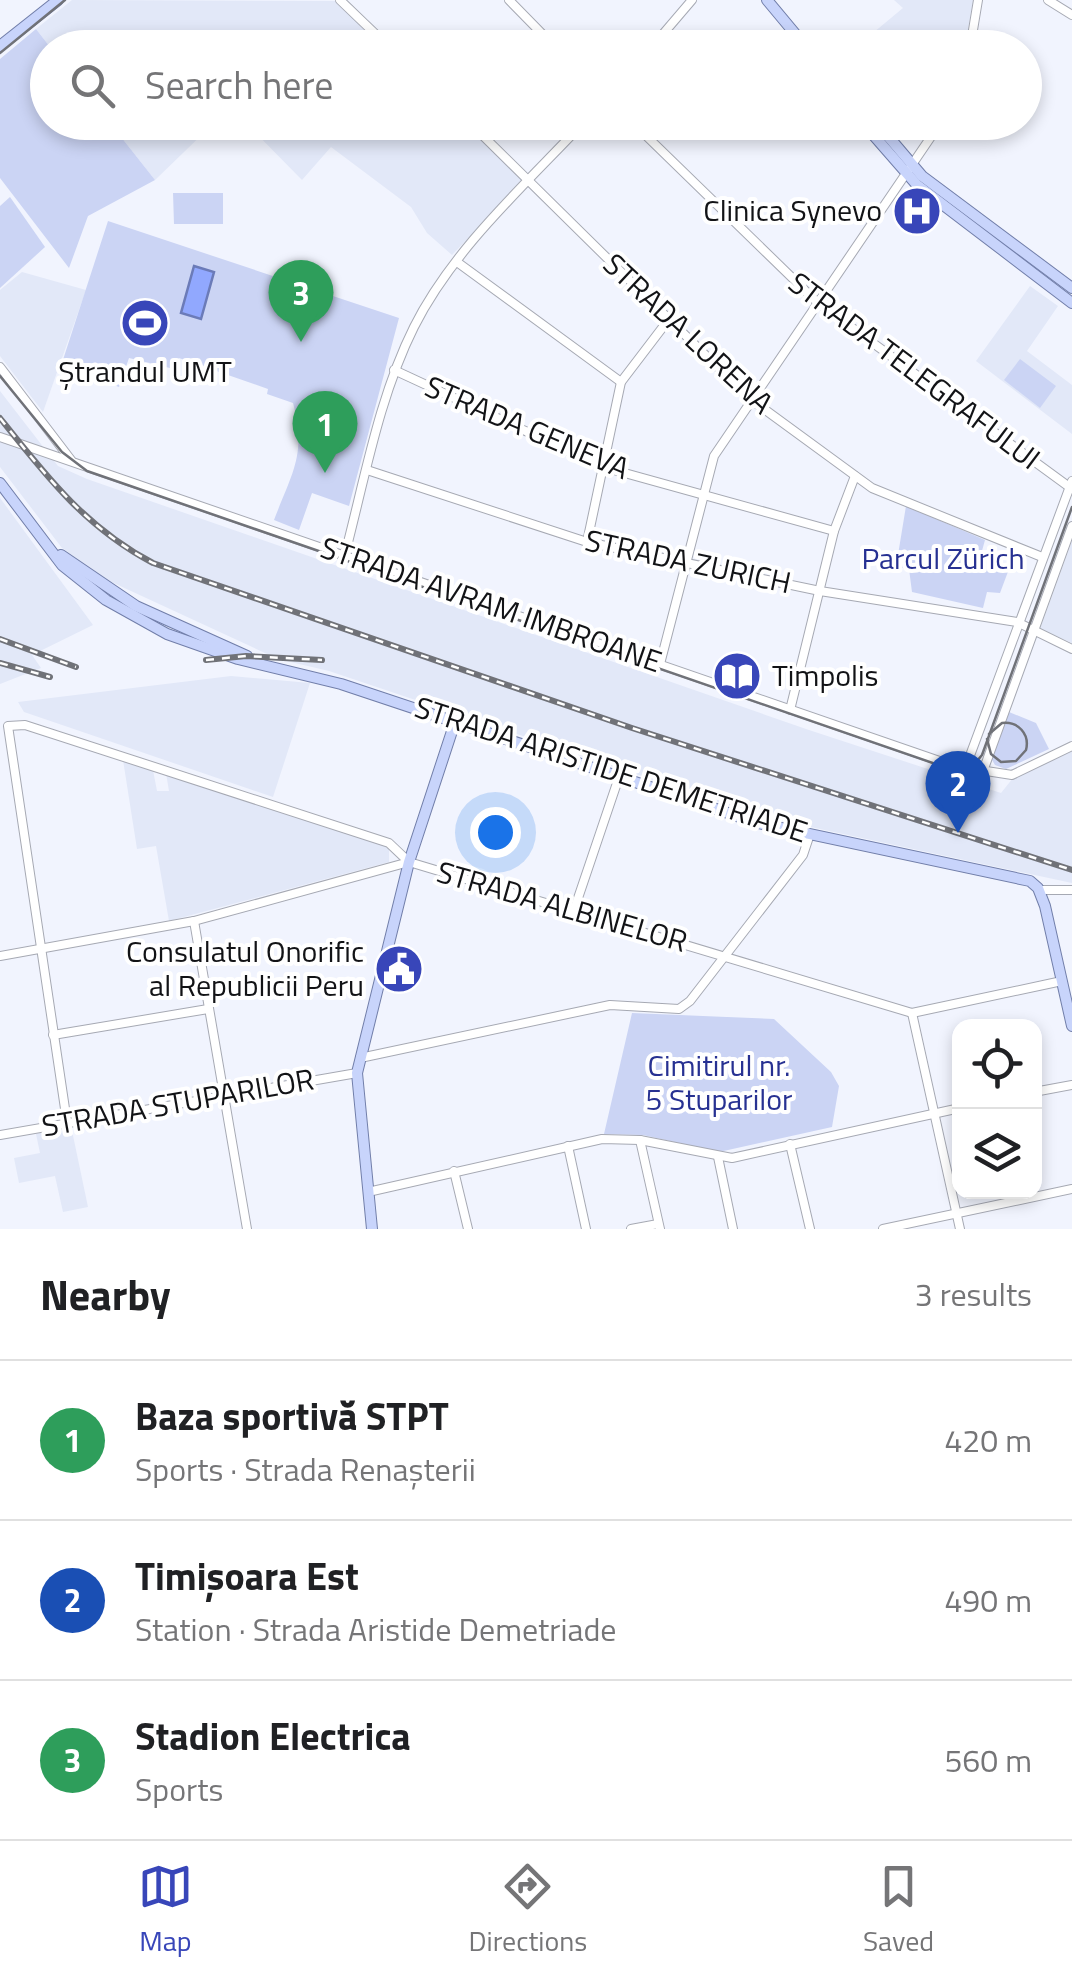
<!DOCTYPE html>
<meta charset="utf-8">
<style>
body{margin:0;font-family:"Titillium Web",sans-serif;background:#f6f6f6;color:#202124}
.controls{position:absolute;right:30px;bottom:30px;display:grid;overflow:hidden;border-radius:20px;box-shadow:0 5px 15px #0003}
.controls button{width:90px;height:90px;display:grid;place-items:center;padding:0;border:0;border-bottom:2px solid #e0e0e0;background:#fff;color:#202124;font:50px sans-serif}
.you{position:absolute;left:495px;top:832px;width:35px;height:35px;margin:-25px;border:8px solid #fff;border-radius:50%;background:#1a73e8;box-shadow:0 0 0 15px #1a73e833}
.badge{display:grid;place-items:center;width:65px;height:65px;border-radius:50%;background:#3846b9;color:#fff;font-size:32px;font-weight:700}
.pin{position:absolute;translate:-50% -82px;filter:drop-shadow(0 2px 5px #0008)}
.pin::after{content:'';position:absolute;top:52px;width:35px;height:30px;background:inherit;clip-path:polygon(0 0,100% 0,50% 100%)}
.list{margin:0;padding:0;list-style:none}
h2{display:flex;justify-content:space-between;align-items:center;height:130px;margin:0;padding:0 40px;font-size:42px}
h2 small{font-size:32px;font-weight:400;color:#757577}
.list li{display:grid;grid-template-columns:65px 1fr auto;gap:30px;align-items:center;box-sizing:border-box;height:160px;padding:0 40px;border-top:2px solid #e0e0e0}
.list b{display:block;font-size:38px;white-space:nowrap}
.list p{margin:0;font-size:32px;white-space:nowrap;color:#757577}
.list em{font-size:32px;font-style:normal;color:#757577}
.icon{flex:none;width:55px;height:55px;fill:none;stroke:currentColor;stroke-width:2;stroke-linecap:round;stroke-linejoin:round}
.map{position:relative;flex:none;width:1072px;height:1229px;overflow:hidden}
.search{position:absolute;background:#fff;box-shadow:0 5px 15px #0003;left:30px;right:30px;top:30px;height:110px;display:flex;align-items:center;gap:25px;box-sizing:border-box;padding:0 35px;border-radius:55px;color:#757577;font-size:38px}
.sheet{height:610px;background:#fff}
nav{display:flex;justify-content:space-around;align-items:center;box-sizing:border-box;height:140px;border-top:2px solid #e0e0e0;background:#fff;font-size:28px;color:#757577}
nav a{display:grid;justify-items:center;gap:5px}
nav .on{color:#3846b9}
.map>svg:first-child{display:block}
.built{fill:#e2e8f8}
.green{fill:#cbd4f4}
.water{fill:#91a8fe;stroke:#6b7bb8;stroke-width:2.5}
.lines{fill:none;stroke-linecap:round;stroke-linejoin:round}
.minor-casing{stroke:#a6a9b3;stroke-width:10}
.major-casing{stroke:#717ea9;stroke-width:12}
.minor{stroke:#fff;stroke-width:8}
.major{stroke:#c8d4fb;stroke-width:10}
.tram{stroke:#707278;stroke-width:2.5}
.rail-casing{stroke:#707278;stroke-width:6}
.rail{stroke:#fff;stroke-width:2.5;stroke-dasharray:8;stroke-linecap:butt}
.labels{text-anchor:middle;stroke-width:8;stroke-linejoin:round;paint-order:stroke}
.poi-label{font-size:30px;fill:#121316;stroke:#fff;text-anchor:end}
.street-label{font-size:30px;fill:#121316;stroke:#fff}
.park-label{font-size:30px;fill:#273192;stroke:#fff}
</style>
<div class="map">
<svg width="1072" height="1229" viewBox="0 0 1072 1229">
<rect width="100%" height="100%" fill="#f1f4fe"/>
<g class="built">
<path d="M72 0 338 1 386 47H50L36 29Z"/>
<path d="M894 0H973L965 47H863L869 42 867 38 903 8Z"/>
<path d="M110 123H214L155 180Z"/>
<path d="M246 123H464L524 180 452 255 427 233 411 207 331 147 302 180Z"/>
<path d="M22 272 86 290 43 412 0 356V290Z"/>
<path d="M1030 286 1058 306 1027 351 1072 385V434L976 361Z"/>
<path d="M0 391 58 466 87 479 809 730 1001 793 1013 778 1072 749V883L764 817 329 671 278 659 105 579 62 548 0 467Z"/>
<path d="M0 498 93 625 32 655 41 668 0 684Z"/>
<path d="M1072 541V643L1040 629Z"/>
<path d="M231 676 310 683 273 797 24 712 18 702Z"/>
<path d="M123 760 153 770 157 791H169L166 773 389 846V862L169 921 156 846 137 849Z"/>
<path d="M71 1126 88 1207 63 1212 55 1176 19 1183 14 1158 40 1153 36 1134Z"/>
</g>
<g class="green">
<path d="M36 29 50 47 48 122 110 123 155 180 88 216 69 268 0 178V59Z"/>
<path d="M173 193H223V224H174Z"/>
<path d="M10 197 45 247 0 288V206Z"/>
<path d="M108 221 399 318 349 506 312 493 299 530 274 520C292 473 307 454 293 403L267 394 268 389 179 358 174 369 129 358 119 387 61 366Z"/>
<path d="M1020 359 1056 386 1040 408 1004 380Z"/>
<path d="M906 506 985 540 980 558 1009 569 1000 593 987 592 983 608 912 592 909 569 896 567Z"/>
<path d="M1009 712 1036 723 1049 749 1006 769 995 765 991 758Z"/>
<path d="M632 1013 774 1019 831 1072 839 1086 832 1127 719 1152 643 1135 604 1134Z"/>
</g>
<path class="water" d="M194 266 214 272 201 319 181 313Z"/>
<g class="lines">
<g class="minor-casing">
<g id="minor">
<path d="M340 0 390 48"/>
<path d="M509 0 556 48"/>
<path d="M1048 0 1072 15"/>
<path d="M651 48 692 0"/>
<path d="M970 48 978 0"/>
<path d="M469 122 749 398 872 488 1042 557"/>
<path d="M632 122 817 302 1072 489"/>
<path d="M457 262 621 382"/>
<path d="M0 367 71 460"/>
<path d="M394 370 603 467 834 531"/>
<path d="M0 437 954 766 1012 775 1072 746"/>
<path d="M367 470 587 542 820 591 1017 622 1072 649"/>
<path d="M587 542 621 382 669 319"/>
<path d="M345 554C365 478 379 397 414 327 453 249 524 186 584 122"/>
<path d="M660 664 714 456 941 122"/>
<path d="M790 710 834 531 855 476"/>
<path d="M965 769 1072 481"/>
<path d="M982 774 1072 526"/>
<path d="M1039 890H1072"/>
<path d="M574 910 619 777"/>
<path d="M194 921 247 1229"/>
<path d="M0 956 194 921 409 862 912 1013 1062 981"/>
<path d="M912 1013 960 1229"/>
<path d="M53 1035 208 1009"/>
<path d="M360 1058 610 1005 679 1009 690 1001 803 855 810 834"/>
<path d="M1034 1092 1072 1085"/>
<path d="M67 1122 8 726 25 725 389 843 409 862"/>
<path d="M0 1135 357 1073"/>
<path d="M640 1140 660 1229"/>
<path d="M790 1144 810 1229"/>
<path d="M568 1146 586 1229"/>
<path d="M718 1157 733 1229"/>
<path d="M454 1171 468 1229"/>
<path d="M368 1192 602 1139 640 1140 732 1158 960 1108"/>
<path d="M631 1229 658 1224"/>
<path d="M883 1229 1072 1189"/>
</g>
</g>
<g class="major-casing">
<g id="major">
<path d="M767 0 807 48"/>
<path d="M0 46 58 0"/>
<path d="M862 122 917 185 1072 303"/>
<path d="M876 122 922 176 1072 288"/>
<path d="M0 483 62 565 106 600 167 634 238 659 341 684 758 823 1030 881 1038 888 1045 906 1072 1026"/>
<path d="M61 555 136 606 247 656"/>
<path d="M372 1229 357 1073 409 862 455 722"/>
</g>
</g>
<use href="#minor" class="minor"/>
<use href="#major" class="major"/>
<g class="tram">
<path d="M0 53 65 0"/>
<path d="M0 376 62 452 87 471 956 771 972 767 982 755 1072 507"/>
<path d="M987 739 991 754 1001 762 1016 761 1026 750C1030 734 1018 721 1002 723L989 734"/>
</g>
<g class="rail-casing">
<g id="rail">
<path d="M0 418C46 476 86 528 153 563L632 728 1072 870"/>
<path d="M0 639 76 667"/>
<path d="M206 660 246 656 322 660"/>
<path d="M0 663 50 677"/>
</g>
</g>
<use href="#rail" class="rail"/>
</g>
<defs>
<g id="hospital-disc" transform="scale(2.5)"><circle r="9.5" fill="#3846b9" stroke="#fff"/><path d="M-5-5h3v3.5h4V-5h3V5h-3V1.5h-4V5h-3Z" fill="#fff"/></g>
<g id="stadium-disc" transform="scale(2.5)"><circle r="9.5" fill="#3846b9" stroke="#fff"/><path d="M0-5a6.5 5 0 1 0 0 10a6.5 5 0 1 0 0-10ZM-3.5-1.8h7v3.6h-7Z" fill="#fff"/></g>
<g id="library-disc" transform="scale(2.5)"><circle r="9.5" fill="#3846b9" stroke="#fff"/><path d="M-6-4Q-3-5.5-.7-3.5V5Q-3 3-6 4ZM6-4Q3-5.5 .7-3.5V5Q3 3 6 4Z" fill="#fff"/></g>
<g id="civic-disc" transform="scale(2.5)"><circle r="9.5" fill="#3846b9" stroke="#fff"/><path d="M-.6-6.5H3V-4.5H.6V-3L4-1V1h2V6H-6V1h2V-1L-.6-3ZM-1.2 2.5V6h2.4V2.5Z" fill="#fff"/></g>
</defs>
<g fill-rule="evenodd">
<use href="#hospital-disc" x="917" y="211"/>
<use href="#stadium-disc" x="145" y="323"/>
<use href="#library-disc" x="737" y="676"/>
<use href="#civic-disc" x="399" y="969"/>
</g>
<g class="labels">
<g class="poi-label">
<text x="882" y="221">Clinica Synevo</text>
<text x="145" y="382" text-anchor="middle">Ștrandul UMT</text>
<text x="772" y="686" text-anchor="start">Timpolis</text>
<text x="364" y="962">Consulatul Onorific<tspan x="364" dy="34">al Republicii Peru</tspan></text>
</g>
<g class="street-label">
<text transform="translate(688 334) rotate(43)" y="10">STRADA LORENA</text>
<text transform="translate(914 371) rotate(37)" y="10">STRADA TELEGRAFULUI</text>
<text transform="translate(527 428) rotate(23)" y="10">STRADA GENEVA</text>
<text transform="translate(688 562) rotate(12)" y="10">STRADA ZURICH</text>
<text transform="translate(491 605) rotate(19)" y="10">STRADA AVRAM IMBROANE</text>
<text transform="translate(611 770) rotate(18)" y="10">STRADA ARISTIDE DEMETRIADE</text>
<text transform="translate(562 907) rotate(16)" y="10">STRADA ALBINELOR</text>
<text transform="translate(178 1103) rotate(-10)" y="10">STRADA STUPARILOR</text>
</g>
<g class="park-label">
<text x="943" y="569">Parcul Zürich</text>
<text x="719" y="1076">Cimitirul nr.<tspan x="719" dy="34">5 Stuparilor</tspan></text>
</g>
</g>
</svg>
<div class="controls">
<button><svg class="icon" aria-label="locate" viewBox="0 0 24 24"><circle cx="12" cy="12" r="6"/><path d="M12 2v4M12 18v4M2 12h4M18 12h4"/></svg></button>
<button><svg class="icon" aria-label="layers" viewBox="0 0 24 24"><path d="M12 4l9 5-9 5-9-5zM3 14l9 5 9-5"/></svg></button>
</div>
<div class="you"></div>
<div class="pin badge" style="left:325px;top:473px;background:#2e9e5b">1</div>
<div class="pin badge" style="left:958px;top:833px;background:#1a4fb4">2</div>
<div class="pin badge" style="left:301px;top:342px;background:#2e9e5b">3</div>
<div class="search"><svg class="icon" aria-label="search" viewBox="0 0 24 24"><circle cx="10" cy="10" r="6"/><path d="M15 15l6 6"/></svg>Search here</div>
</div>
<section class="sheet">
<h2>Nearby<small>3 results</small></h2>
<ul class="list">
<li><span class="badge" style="background:#2e9e5b">1</span><div><b>Baza sportivă STPT</b><p>Sports · Strada Renașterii</p></div><em>420 m</em></li>
<li><span class="badge" style="background:#1a4fb4">2</span><div><b>Timișoara Est</b><p>Station · Strada Aristide Demetriade</p></div><em>490 m</em></li>
<li><span class="badge" style="background:#2e9e5b">3</span><div><b>Stadion Electrica</b><p>Sports</p></div><em>560 m</em></li>
</ul>
</section>
<nav>
<a class="on"><svg class="icon" aria-label="map" viewBox="0 0 24 24"><path d="M3 6l6-2 6 2 6-2v14l-6 2-6-2-6 2zM9 4v14M15 6v14"/></svg>Map</a>
<a><svg class="icon" aria-label="directions" viewBox="0 0 24 24"><path d="M12 3l9 9-9 9-9-9zM9 14v-3h6M13 9l2 2-2 2"/></svg>Directions</a>
<a><svg class="icon" aria-label="saved" viewBox="0 0 24 24"><path d="M7 4h10v16l-5-4-5 4z"/></svg>Saved</a>
</nav>
